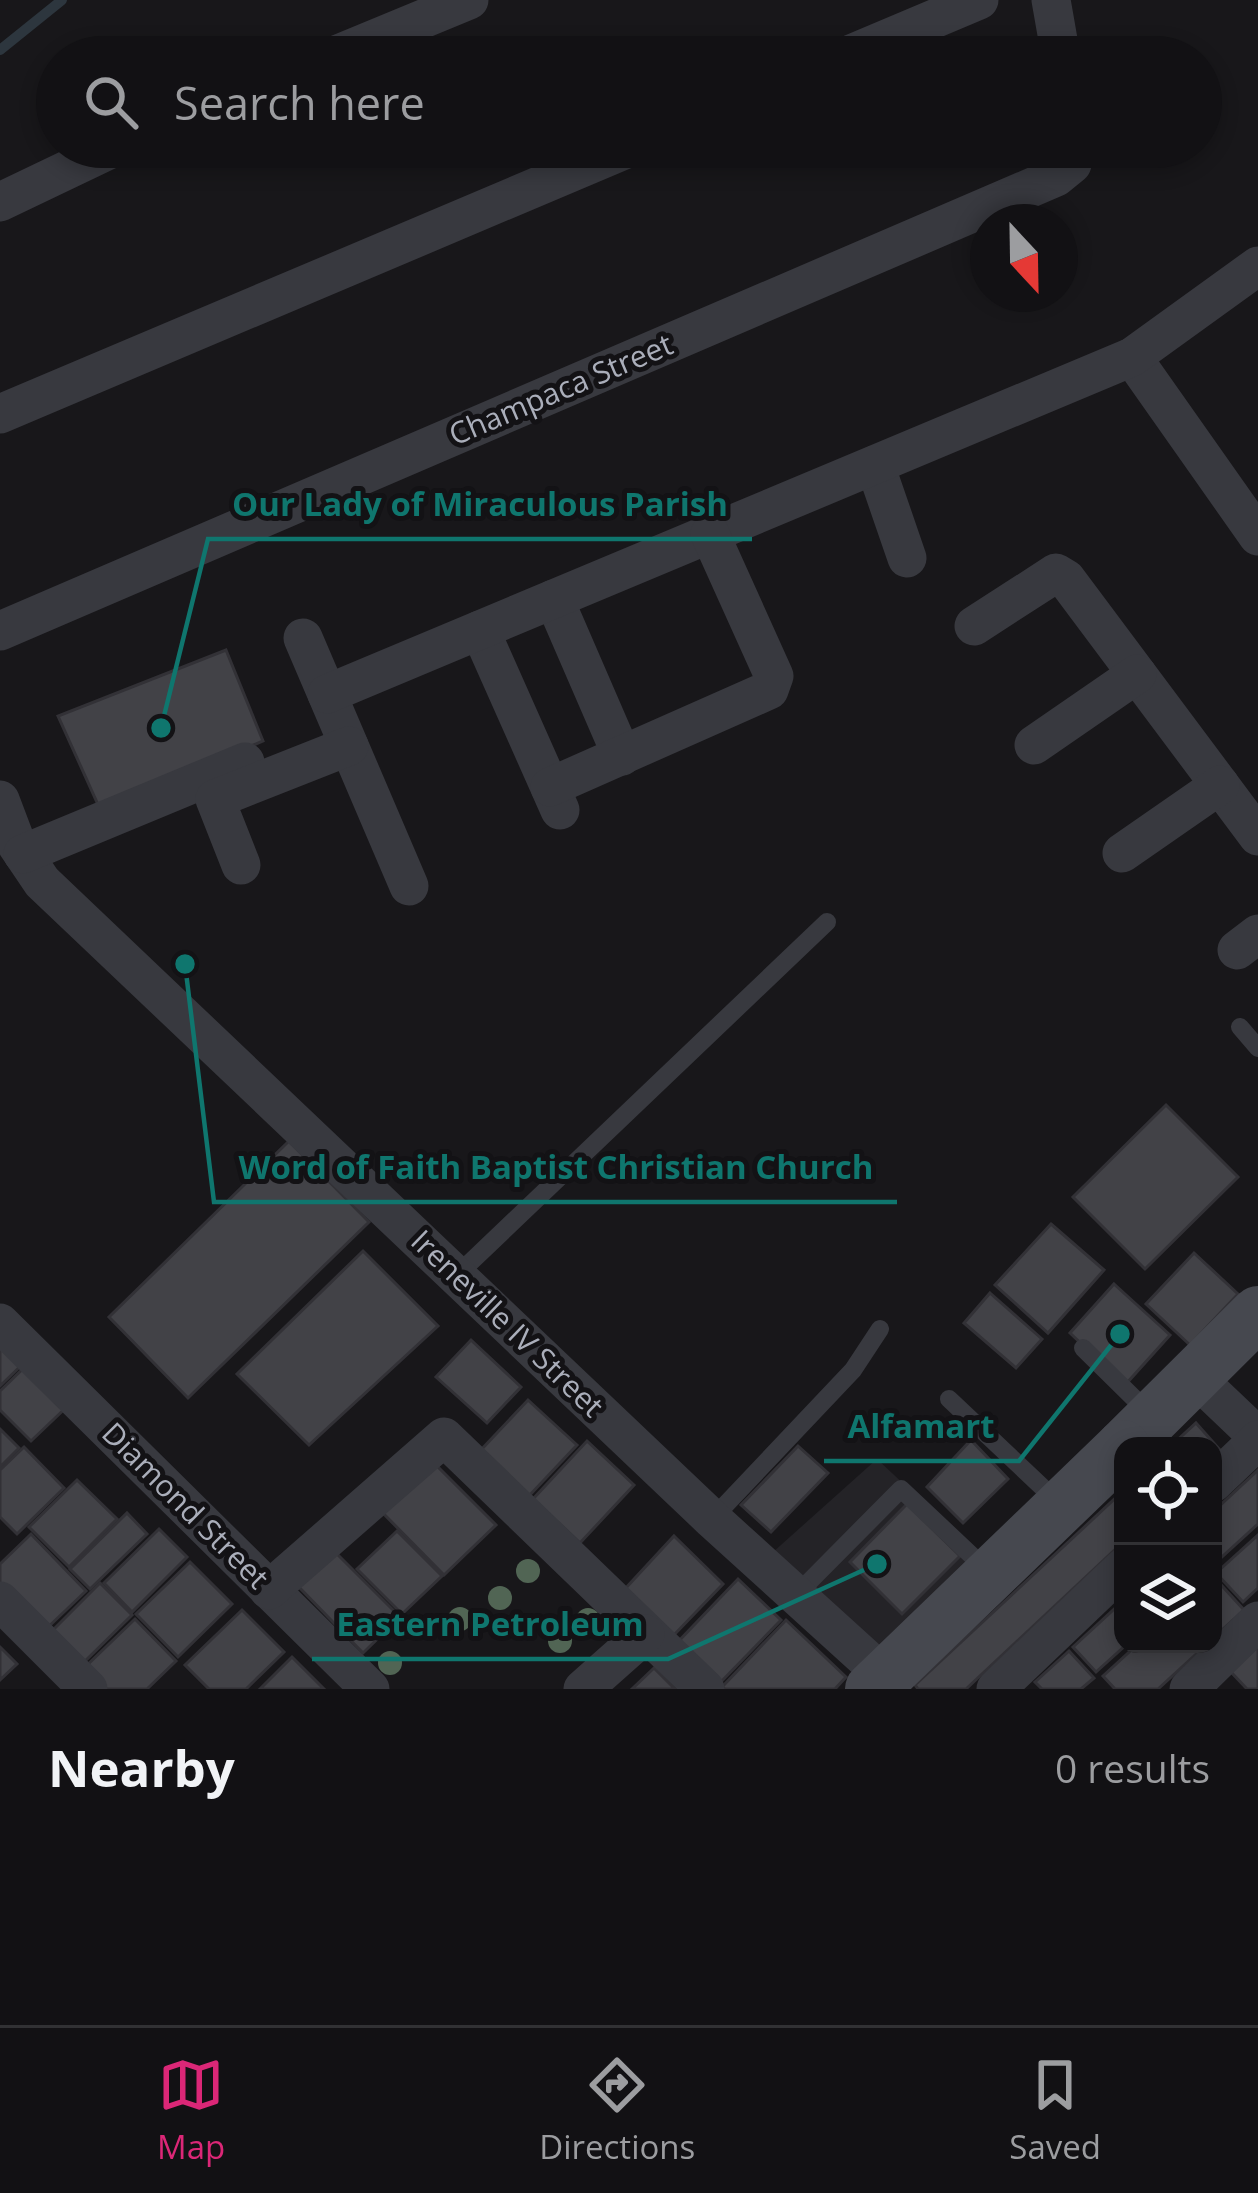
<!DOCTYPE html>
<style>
body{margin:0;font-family:"Open Sans",sans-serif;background:#1b1a1d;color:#f1f3f6}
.controls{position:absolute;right:36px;bottom:36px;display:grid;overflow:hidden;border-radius:24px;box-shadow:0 6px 18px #0003}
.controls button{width:108px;height:108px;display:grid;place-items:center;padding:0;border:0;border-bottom:3px solid #313134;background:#121114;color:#f1f3f6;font:60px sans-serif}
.compass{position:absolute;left:970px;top:204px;width:108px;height:108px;border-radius:50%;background:#121114;box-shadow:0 6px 18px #0003;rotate:158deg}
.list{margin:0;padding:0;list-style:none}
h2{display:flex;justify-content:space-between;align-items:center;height:156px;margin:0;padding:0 48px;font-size:51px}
h2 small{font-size:39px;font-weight:400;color:#9c9da0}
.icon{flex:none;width:66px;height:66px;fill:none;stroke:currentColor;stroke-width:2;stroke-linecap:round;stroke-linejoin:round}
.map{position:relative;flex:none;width:1258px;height:1689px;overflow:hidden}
.search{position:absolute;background:#121114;box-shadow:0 6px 18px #0003;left:36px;right:36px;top:36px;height:132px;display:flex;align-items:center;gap:30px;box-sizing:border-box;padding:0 42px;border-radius:66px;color:#9c9da0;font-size:45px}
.sheet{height:336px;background:#121114}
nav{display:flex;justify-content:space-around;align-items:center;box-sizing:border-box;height:168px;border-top:3px solid #313134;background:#121114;font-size:33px;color:#9c9da0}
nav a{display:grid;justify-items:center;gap:6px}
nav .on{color:#db2777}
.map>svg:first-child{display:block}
.built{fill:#242327}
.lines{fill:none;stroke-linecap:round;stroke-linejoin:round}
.stream{stroke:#2d363e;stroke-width:10}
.building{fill:#424247;stroke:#323136;stroke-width:3}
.lane{stroke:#38393f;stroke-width:18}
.street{stroke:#38393f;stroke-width:39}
.secondary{stroke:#46484f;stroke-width:54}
.tree{fill:#516554}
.labels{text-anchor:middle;stroke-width:10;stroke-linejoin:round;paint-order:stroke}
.street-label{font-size:30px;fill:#aaaeba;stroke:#131215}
.leader{fill:none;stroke:#0f766e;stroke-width:4.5}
.callout-dot{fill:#0f766e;stroke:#131215;stroke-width:4.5}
.callout-label{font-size:33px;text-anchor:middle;font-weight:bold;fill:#0f766e;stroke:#131215;stroke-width:10;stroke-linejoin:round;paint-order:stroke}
</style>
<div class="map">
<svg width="1258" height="1689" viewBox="0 0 1258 1689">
<rect width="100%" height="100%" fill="#18171a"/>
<path class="built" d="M877 1459 992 1567 881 1671 762 1562Z"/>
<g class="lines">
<path class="stream" d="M0 50 62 0"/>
</g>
<g class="building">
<path d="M226 650 263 741 100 809 58 716Z"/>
<path d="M1166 1105 1238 1177 1145 1269 1073 1197Z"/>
<path d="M289 1141 369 1222 188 1398 109 1317Z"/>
<path d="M1051 1224 1104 1270 1048 1333 995 1285Z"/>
<path d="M363 1251 438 1326 309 1445 237 1374Z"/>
<path d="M1194 1253 1238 1294 1190 1345 1146 1304Z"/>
<path d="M1114 1284 1170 1335 1125 1385 1070 1333Z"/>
<path d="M990 1293 1042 1339 1016 1368 964 1323Z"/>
<path d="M0 1324 31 1356 0 1386Z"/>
<path d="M471 1340 521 1387 487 1423 436 1377Z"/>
<path d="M34 1358 74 1400 31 1441 0 1410V1391Z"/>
<path d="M528 1400 577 1445 529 1496 480 1451Z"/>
<path d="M1196 1423 1221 1451 1213 1458V1446H1171Z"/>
<path d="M0 1429 19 1448 0 1467Z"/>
<path d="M971 1440 1008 1479 963 1523 927 1487Z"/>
<path d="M587 1441 634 1485 580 1543 533 1499Z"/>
<path d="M798 1446 828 1473 771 1532 741 1505Z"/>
<path d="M24 1447 64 1488 17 1534 0 1517V1470Z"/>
<path d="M425 1454 496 1525 444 1575 374 1504Z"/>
<path d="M1258 1470V1524L1213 1565V1512Z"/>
<path d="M77 1480 117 1519 69 1567 29 1527Z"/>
<path d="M1123 1491V1542L966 1689H918L915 1685Z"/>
<path d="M907 1504 960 1556 902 1614 850 1562Z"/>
<path d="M127 1513 147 1534 90 1589 70 1569Z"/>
<path d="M159 1529 187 1557 132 1612 104 1583Z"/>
<path d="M397 1531 442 1576 402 1614 357 1569Z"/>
<path d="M31 1534 86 1591 44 1631 0 1586V1564Z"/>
<path d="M1258 1535V1588L1243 1602 1216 1573Z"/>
<path d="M674 1536 723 1584 673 1636 624 1590Z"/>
<path d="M332 1549 400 1617 363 1653 296 1584Z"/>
<path d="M190 1562 232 1604 178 1657 136 1614Z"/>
<path d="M1213 1576 1244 1610 1213 1638Z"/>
<path d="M738 1579 781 1620 717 1686 674 1646Z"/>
<path d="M100 1583 132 1615 83 1663 52 1631Z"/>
<path d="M1123 1601V1644H1127L1096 1672 1073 1647Z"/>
<path d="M242 1610 284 1652 246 1689H209L185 1665Z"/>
<path d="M135 1619 176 1661 147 1689H101L82 1670Z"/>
<path d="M786 1620 846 1677 835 1689H725L722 1687Z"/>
<path d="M1138 1644H1207L1158 1689H1115L1103 1676Z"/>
<path d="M1258 1646V1689H1247L1231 1672Z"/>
<path d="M0 1647 17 1664 0 1680Z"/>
<path d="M1069 1651 1094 1678 1081 1689H1042L1035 1682Z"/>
<path d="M292 1657 324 1689H260Z"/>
<path d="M654 1668 675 1689H632Z"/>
</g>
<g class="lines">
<g class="lane">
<path d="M1240 1027 1258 1048"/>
<path d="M456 1276 827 922"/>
<path d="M1083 1348 1149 1413"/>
<path d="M949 1399 1058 1502"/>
<path d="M712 1519 853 1370 880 1329"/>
<path d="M796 1595 901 1489 988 1571"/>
</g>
<g class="street">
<path d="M1051 0 1061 57"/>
<path d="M331 57 469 0"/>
<path d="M844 57 979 0"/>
<path d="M0 202 115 147"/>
<path d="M1132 357 1258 536"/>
<path d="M0 414 631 147"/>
<path d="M875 465 907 558"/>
<path d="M554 599 622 756"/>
<path d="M974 626 1056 573 1066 579 1258 836"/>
<path d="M480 630 560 810"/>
<path d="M0 631 1056 177 1072 164 1077 147"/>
<path d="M303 638 409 886"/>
<path d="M327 694 1132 357 1258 266"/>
<path d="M1034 745 1137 674"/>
<path d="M550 787 769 690 774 676 710 534"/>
<path d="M0 800 17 845 42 882 712 1519 885 1676"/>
<path d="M1122 853 1220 785"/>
<path d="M23 854 245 762"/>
<path d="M241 865 215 799 349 746"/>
<path d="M1237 950 1258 934"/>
<path d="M0 1323 370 1689"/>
<path d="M1194 1376 1258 1437"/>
<path d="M1213 1483 1258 1440"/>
<path d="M269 1590 444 1437 705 1689"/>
<path d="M0 1601 88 1689"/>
<path d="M583 1689 645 1634"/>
<path d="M996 1689 1123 1568"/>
<path d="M1189 1689 1258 1621"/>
</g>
<g class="secondary">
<path d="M1124 1446 1258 1313"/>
<path d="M872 1689 1123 1447"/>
</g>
</g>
<g class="tree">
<circle cx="528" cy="1571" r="12"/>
<circle cx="500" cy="1598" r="12"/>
<circle cx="460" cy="1619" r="12"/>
<circle cx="588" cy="1620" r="12"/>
<circle cx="560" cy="1641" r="12"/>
<circle cx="390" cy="1663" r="12"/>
</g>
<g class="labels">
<g class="street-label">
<text transform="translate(561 390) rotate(-23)" y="10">Champaca Street</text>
<text transform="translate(507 1324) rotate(44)" y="10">Ireneville IV Street</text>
<text transform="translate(185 1506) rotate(45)" y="10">Diamond Street</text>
</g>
</g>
<path class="leader" d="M161 728L208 539H752M185 964L214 1202H897M1120 1334L1019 1461H824M877 1564L668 1659H312"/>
<g class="callout-dot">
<circle cx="161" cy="728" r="12"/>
<circle cx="185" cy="964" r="12"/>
<circle cx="1120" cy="1334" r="12"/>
<circle cx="877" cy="1564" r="12"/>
</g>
<g class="callout-label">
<text x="480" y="516">Our Lady of Miraculous Parish</text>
<text x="556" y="1179">Word of Faith Baptist Christian Church</text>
<text x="921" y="1438">Alfamart</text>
<text x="490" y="1636">Eastern Petroleum</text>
</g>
</svg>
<div class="controls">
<button><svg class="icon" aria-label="locate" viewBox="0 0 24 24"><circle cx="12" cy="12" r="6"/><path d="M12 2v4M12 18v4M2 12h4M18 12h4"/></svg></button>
<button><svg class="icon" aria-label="layers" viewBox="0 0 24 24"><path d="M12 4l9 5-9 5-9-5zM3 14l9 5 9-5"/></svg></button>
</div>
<svg class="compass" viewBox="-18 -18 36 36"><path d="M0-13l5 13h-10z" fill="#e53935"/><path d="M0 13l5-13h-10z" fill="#9c9da0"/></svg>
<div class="search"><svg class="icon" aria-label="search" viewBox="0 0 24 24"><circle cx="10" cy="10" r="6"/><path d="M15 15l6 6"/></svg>Search here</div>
</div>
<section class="sheet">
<h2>Nearby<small>0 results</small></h2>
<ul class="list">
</ul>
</section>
<nav>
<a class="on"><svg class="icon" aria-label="map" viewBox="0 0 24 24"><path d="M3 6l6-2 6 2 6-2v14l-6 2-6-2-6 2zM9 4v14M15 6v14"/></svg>Map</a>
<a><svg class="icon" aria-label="directions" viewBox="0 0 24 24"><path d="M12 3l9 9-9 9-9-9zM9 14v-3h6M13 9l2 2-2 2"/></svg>Directions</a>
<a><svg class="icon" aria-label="saved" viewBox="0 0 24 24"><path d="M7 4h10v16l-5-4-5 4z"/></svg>Saved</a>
</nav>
